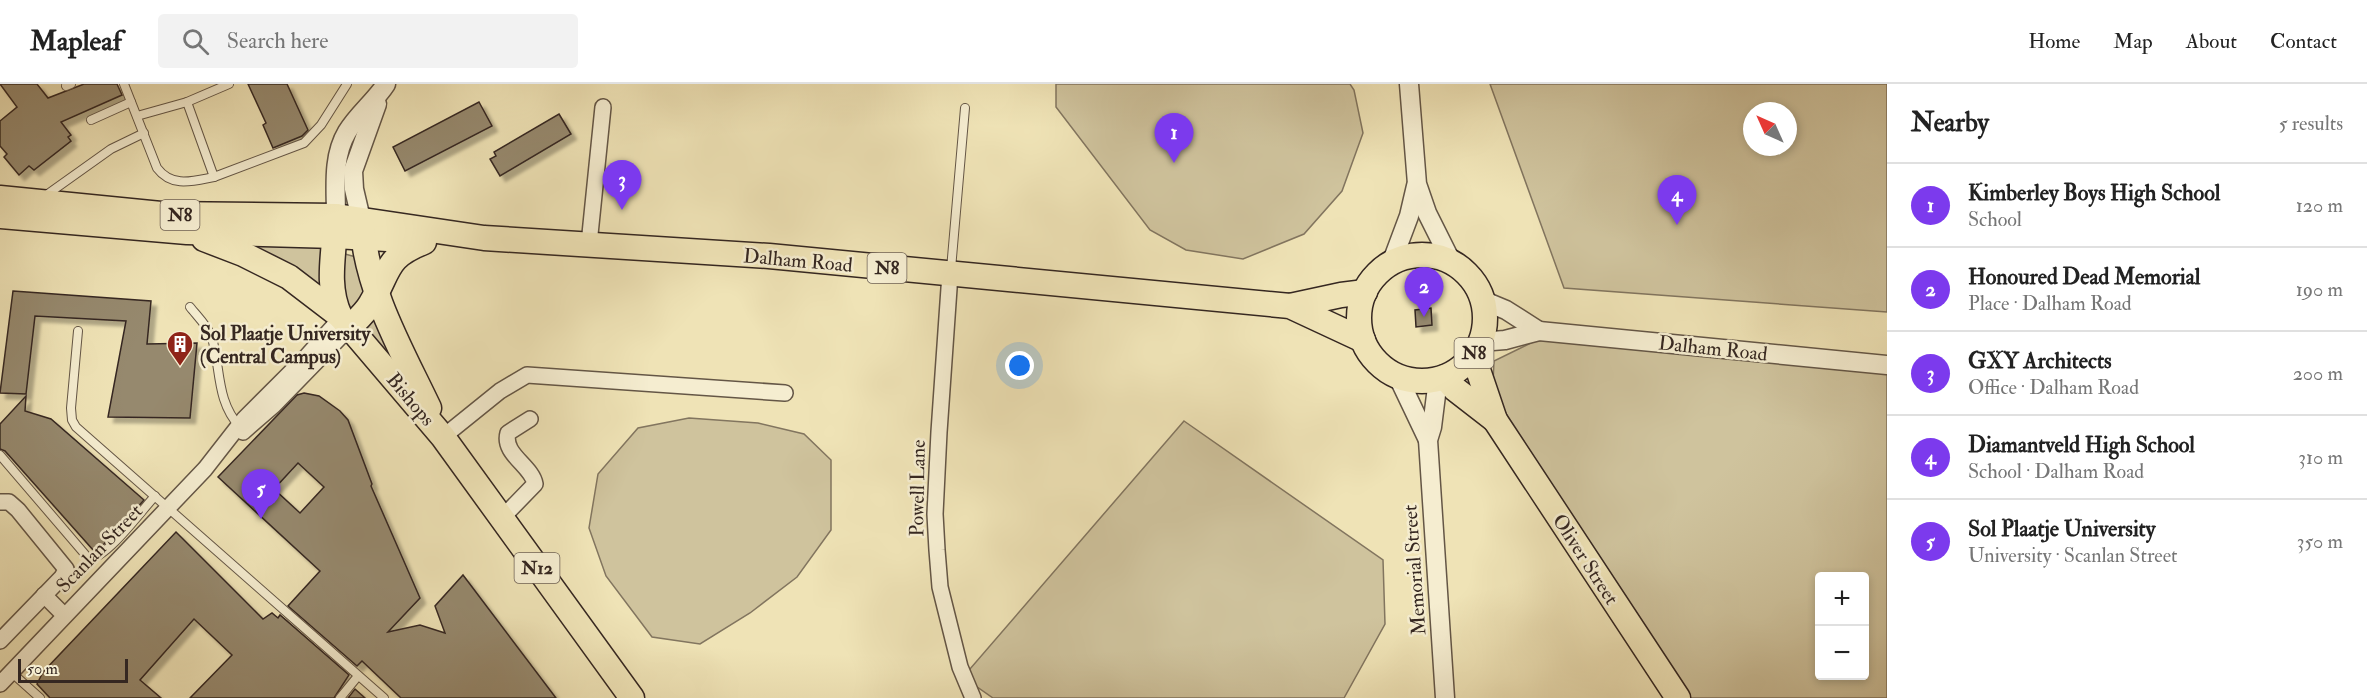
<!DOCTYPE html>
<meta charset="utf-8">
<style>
body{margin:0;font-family:"IM FELL Double Pica",serif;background:#f2f2f2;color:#222}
.controls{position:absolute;right:18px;bottom:18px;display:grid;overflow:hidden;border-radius:6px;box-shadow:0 3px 9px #0003}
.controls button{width:54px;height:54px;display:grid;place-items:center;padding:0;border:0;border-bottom:2px solid #e0e0e0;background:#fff;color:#222;font:30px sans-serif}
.compass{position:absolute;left:1743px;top:18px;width:54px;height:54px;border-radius:50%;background:#fff;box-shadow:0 3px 9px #0003;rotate:315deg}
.scale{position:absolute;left:18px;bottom:15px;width:110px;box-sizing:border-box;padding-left:6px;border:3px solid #352721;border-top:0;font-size:16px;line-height:21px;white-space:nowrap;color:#352721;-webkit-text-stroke:4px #f5edd0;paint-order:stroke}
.you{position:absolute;left:1020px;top:282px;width:21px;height:21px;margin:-15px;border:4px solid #fff;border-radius:50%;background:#1a73e8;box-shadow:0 0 0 9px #1a73e833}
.badge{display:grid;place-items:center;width:39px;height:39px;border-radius:50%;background:#7c3aed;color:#fff;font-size:20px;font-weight:700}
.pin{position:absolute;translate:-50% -50px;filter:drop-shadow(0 2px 3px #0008)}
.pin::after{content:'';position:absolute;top:32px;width:21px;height:18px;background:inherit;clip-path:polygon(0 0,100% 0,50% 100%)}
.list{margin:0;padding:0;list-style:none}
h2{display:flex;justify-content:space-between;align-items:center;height:78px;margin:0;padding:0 24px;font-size:26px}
h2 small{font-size:20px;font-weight:400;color:#767676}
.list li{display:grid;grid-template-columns:39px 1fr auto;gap:18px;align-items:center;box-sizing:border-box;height:84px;padding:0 24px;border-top:2px solid #e0e0e0}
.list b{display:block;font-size:22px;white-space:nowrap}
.list p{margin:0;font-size:20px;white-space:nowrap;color:#767676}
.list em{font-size:20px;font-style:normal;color:#767676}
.icon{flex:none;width:33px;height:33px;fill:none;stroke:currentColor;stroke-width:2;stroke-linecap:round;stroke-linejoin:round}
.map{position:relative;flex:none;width:1887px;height:614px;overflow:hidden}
header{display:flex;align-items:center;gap:36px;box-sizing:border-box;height:84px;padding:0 30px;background:#fff;border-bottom:2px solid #e0e0e0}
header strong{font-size:28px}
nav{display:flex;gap:33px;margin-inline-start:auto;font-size:21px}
.search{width:420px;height:54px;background:#f2f2f2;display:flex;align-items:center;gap:15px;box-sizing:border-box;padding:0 21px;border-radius:6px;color:#767676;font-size:22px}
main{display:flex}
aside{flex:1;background:#fff}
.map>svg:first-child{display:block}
.green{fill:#cfc39d;stroke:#82755f;stroke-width:1.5;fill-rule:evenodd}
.building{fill:#96896e;stroke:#352721;stroke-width:1.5;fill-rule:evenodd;filter:url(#shadow)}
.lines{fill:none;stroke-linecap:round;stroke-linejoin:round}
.service-casing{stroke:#645646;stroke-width:10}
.minor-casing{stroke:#645646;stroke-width:18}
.tertiary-casing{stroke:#645646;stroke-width:21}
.trunk-casing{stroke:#352721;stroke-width:27}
.service{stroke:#f5edd0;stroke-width:8}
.minor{stroke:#f5edd0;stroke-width:15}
.tertiary{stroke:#f5edd0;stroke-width:18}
.trunk{stroke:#efe3b6;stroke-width:24}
.labels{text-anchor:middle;stroke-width:5;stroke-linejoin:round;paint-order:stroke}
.shield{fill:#f5edd0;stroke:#6f6256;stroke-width:1.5}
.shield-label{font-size:18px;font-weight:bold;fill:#352721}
.street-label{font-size:20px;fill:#352721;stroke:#f5edd0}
.poi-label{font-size:20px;font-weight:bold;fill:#352721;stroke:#f5edd0;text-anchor:start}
</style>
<header>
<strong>Mapleaf</strong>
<div class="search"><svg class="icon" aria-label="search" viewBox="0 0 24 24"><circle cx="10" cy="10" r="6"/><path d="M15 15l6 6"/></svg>Search here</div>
<nav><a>Home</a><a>Map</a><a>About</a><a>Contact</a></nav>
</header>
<main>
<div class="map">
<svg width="1887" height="614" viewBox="0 0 1887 614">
<defs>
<filter id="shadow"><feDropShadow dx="5.5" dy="5.5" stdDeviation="1.5" flood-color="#0004"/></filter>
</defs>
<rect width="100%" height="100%" fill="#efe3b6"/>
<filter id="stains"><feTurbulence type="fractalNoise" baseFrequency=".00333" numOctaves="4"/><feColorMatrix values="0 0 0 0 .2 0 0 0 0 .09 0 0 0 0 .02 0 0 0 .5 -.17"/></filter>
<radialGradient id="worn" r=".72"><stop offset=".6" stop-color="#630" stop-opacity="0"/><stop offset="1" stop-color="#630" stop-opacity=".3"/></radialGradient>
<g class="green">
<path d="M1056 0H1350L1354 6 1363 49 1342 107 1304 150 1243 175 1186 166 1150 146 1056 23Z"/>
<path d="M1490 0H1887V228L1564 204ZM1752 27H1788V63H1752Z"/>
<path d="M243 159 331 162 330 209 300 187Z"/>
<path d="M345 170 356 173 411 307 345 231 339 175Z"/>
<path d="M1541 254 1887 284V614H1688L1492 321 1494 277ZM1820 492H1864V592H1820Z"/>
<path d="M689 334 758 339 804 350 831 376V446L797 493 750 529 700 560 652 553 606 492 589 444 598 390 638 344Z"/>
<path d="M1184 337 1383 476 1385 540 1344 614H993L963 593Z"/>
</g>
<g class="building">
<path d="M0 0H37L48 14 84 0H117L122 11 61 38 71 51 68 53 71 57 34 86 29 82 19 91 4 73 7 70 0 62V37L17 23Z"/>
<path d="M248 0H287L308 46 302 52 273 64 263 41 266 39Z"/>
<path d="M479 18 492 42 405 87 393 63Z"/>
<path d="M559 30 571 50 500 92 490 75 496 72 494 68Z"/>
<path d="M13 207 151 217 147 260 197 259 190 334 108 333 126 237 35 232 26 310 0 309Z"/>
<path d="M1431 224 1432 241 1416 243 1415 226Z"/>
<path d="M304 309 319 312 340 327 348 336 372 400 371 402 420 514 388 548 420 541 445 549 435 522 463 491 556 614H401L362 577 357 582 288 522 320 487 218 393 297 311ZM298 379 324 403 300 429 274 405Z"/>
<path d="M26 312 25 327 51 335 144 416 104 460 94 467 5 367 0 365V340Z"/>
<path d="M176 448 263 535 272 529 278 534 280 531 349 591 334 614H190L232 571 194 535 140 596 161 614H50L37 600 43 588Z"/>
<path d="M355 605 365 614H348Z"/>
</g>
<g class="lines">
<g class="service-casing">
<g id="service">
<path d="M124 0 157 84C172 104 193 97 214 93"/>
<path d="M66 2 71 0"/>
<path d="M187 18 214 93 304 59 321 41 347 0"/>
<path d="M137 32 187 18 229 0"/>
<path d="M91 36 131 18"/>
<path d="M45 112 111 65 144 49"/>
<path d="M951 185 965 24"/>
<path d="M190 223C197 232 208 242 212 254 221 285 216 317 240 343"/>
<path d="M78 247 71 324 72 336 76 343 384 614"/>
<path d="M0 371 89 475C108 473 141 427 155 412"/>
<path d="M11 588 40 614"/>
<path d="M340 614 358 592"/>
</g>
</g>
<g class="minor-casing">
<g id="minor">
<path d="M589 160 603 23"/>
<path d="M950 190 939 348 935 430 937 466 940 503 960 583 973 614"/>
<path d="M243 348 274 321 350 243"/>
<path d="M443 353 500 307 527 291 785 309"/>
<path d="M0 418H9L18 426 66 485 62 493 0 557"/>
<path d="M501 435 535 400C532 382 502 370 508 349L530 335"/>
<path d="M44 511 64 531"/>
<path d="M0 600 205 385 244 335 307 272 341 234"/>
</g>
</g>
<g class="tertiary-casing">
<g id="tertiary">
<path d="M1409 0 1417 100 1427 129 1452 179"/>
<path d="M336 132C336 104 332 73 347 48 357 31 375 17 386 0"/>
<path d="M361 135 354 105 353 87 377 20"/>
<path d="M1391 180 1409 132 1416 102"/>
<path d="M1482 216 1506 226 1539 247"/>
<path d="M1480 258 1505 256 1539 247 1887 281"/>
<path d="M1398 293 1428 356"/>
<path d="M1438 295 1432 343 1428 356 1445 614"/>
</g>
</g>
<g class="trunk-casing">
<g id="trunk">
<path d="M0 114 161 130 336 132 484 154 769 172 1290 222 1363 256"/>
<path d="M0 132 187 148 335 152 422 157"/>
<path d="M336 132C335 165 325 201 340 232L443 353 632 614"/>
<path d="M362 141C367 207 401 265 429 324"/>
<path d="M204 155 243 170 289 193 340 232"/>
<circle cx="1422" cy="234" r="63"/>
<path d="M1290 222 1341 211 1365 208"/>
<path d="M350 243C357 236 366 228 371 219 391 186 384 174 424 158"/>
<path d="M1473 271 1495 336 1678 614"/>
<path d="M1445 293 1455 305 1495 336"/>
</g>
</g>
<use href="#service" class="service"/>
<use href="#minor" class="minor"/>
<use href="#tertiary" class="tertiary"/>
<use href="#trunk" class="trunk"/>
</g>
<defs>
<g id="building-pin" transform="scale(1.35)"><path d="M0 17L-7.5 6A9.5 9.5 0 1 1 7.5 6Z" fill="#8f2418" stroke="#f5edd0"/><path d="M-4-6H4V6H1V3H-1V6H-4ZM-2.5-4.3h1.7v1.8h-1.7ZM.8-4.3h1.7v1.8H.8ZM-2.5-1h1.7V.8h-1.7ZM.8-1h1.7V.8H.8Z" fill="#fff"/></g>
</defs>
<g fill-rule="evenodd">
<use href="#building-pin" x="180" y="260"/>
</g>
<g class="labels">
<g class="shield">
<rect x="160.5" y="116" width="39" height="30" rx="4.5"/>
<rect x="867.5" y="169" width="39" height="30" rx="4.5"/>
<rect x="1454.5" y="254" width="39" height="30" rx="4.5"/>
<rect x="514.5" y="469" width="45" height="30" rx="4.5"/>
</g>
<g class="shield-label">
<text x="180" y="137">N8</text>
<text x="887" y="190">N8</text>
<text x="1474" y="275">N8</text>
<text x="537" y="490">N12</text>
</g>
<g class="street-label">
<text transform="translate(798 176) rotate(5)" y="7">Dalham Road</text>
<text transform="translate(1713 264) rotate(6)" y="7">Dalham Road</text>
<text transform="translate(411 315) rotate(50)" y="7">Bishops</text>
<text transform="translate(917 404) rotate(-89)" y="7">Powell Lane</text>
<text transform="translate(99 464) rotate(-46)" y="7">Scanlan Street</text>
<text transform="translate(1586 475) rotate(57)" y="7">Oliver Street</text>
<text transform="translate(1414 486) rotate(-94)" y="7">Memorial Street</text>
</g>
<g class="poi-label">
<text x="200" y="256">Sol Plaatje University<tspan x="200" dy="23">(Central Campus)</tspan></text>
</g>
</g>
<rect width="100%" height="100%" filter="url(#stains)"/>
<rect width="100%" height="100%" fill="url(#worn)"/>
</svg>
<div class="controls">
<button>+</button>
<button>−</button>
</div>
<svg class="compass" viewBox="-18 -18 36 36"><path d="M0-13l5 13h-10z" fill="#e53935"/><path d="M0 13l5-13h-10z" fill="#767676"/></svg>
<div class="scale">50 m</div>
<div class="you"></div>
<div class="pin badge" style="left:1174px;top:79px">1</div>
<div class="pin badge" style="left:1424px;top:233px">2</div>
<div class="pin badge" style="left:622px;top:126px">3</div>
<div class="pin badge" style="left:1677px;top:141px">4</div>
<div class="pin badge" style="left:261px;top:435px">5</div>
</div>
<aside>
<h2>Nearby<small>5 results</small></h2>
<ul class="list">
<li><span class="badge">1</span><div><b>Kimberley Boys High School</b><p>School</p></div><em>120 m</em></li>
<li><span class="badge">2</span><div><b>Honoured Dead Memorial</b><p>Place · Dalham Road</p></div><em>190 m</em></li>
<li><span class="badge">3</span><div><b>GXY Architects</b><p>Office · Dalham Road</p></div><em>200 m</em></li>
<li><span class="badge">4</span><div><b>Diamantveld High School</b><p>School · Dalham Road</p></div><em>310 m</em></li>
<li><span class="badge">5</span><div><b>Sol Plaatje University</b><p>University · Scanlan Street</p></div><em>350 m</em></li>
</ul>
</aside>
</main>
